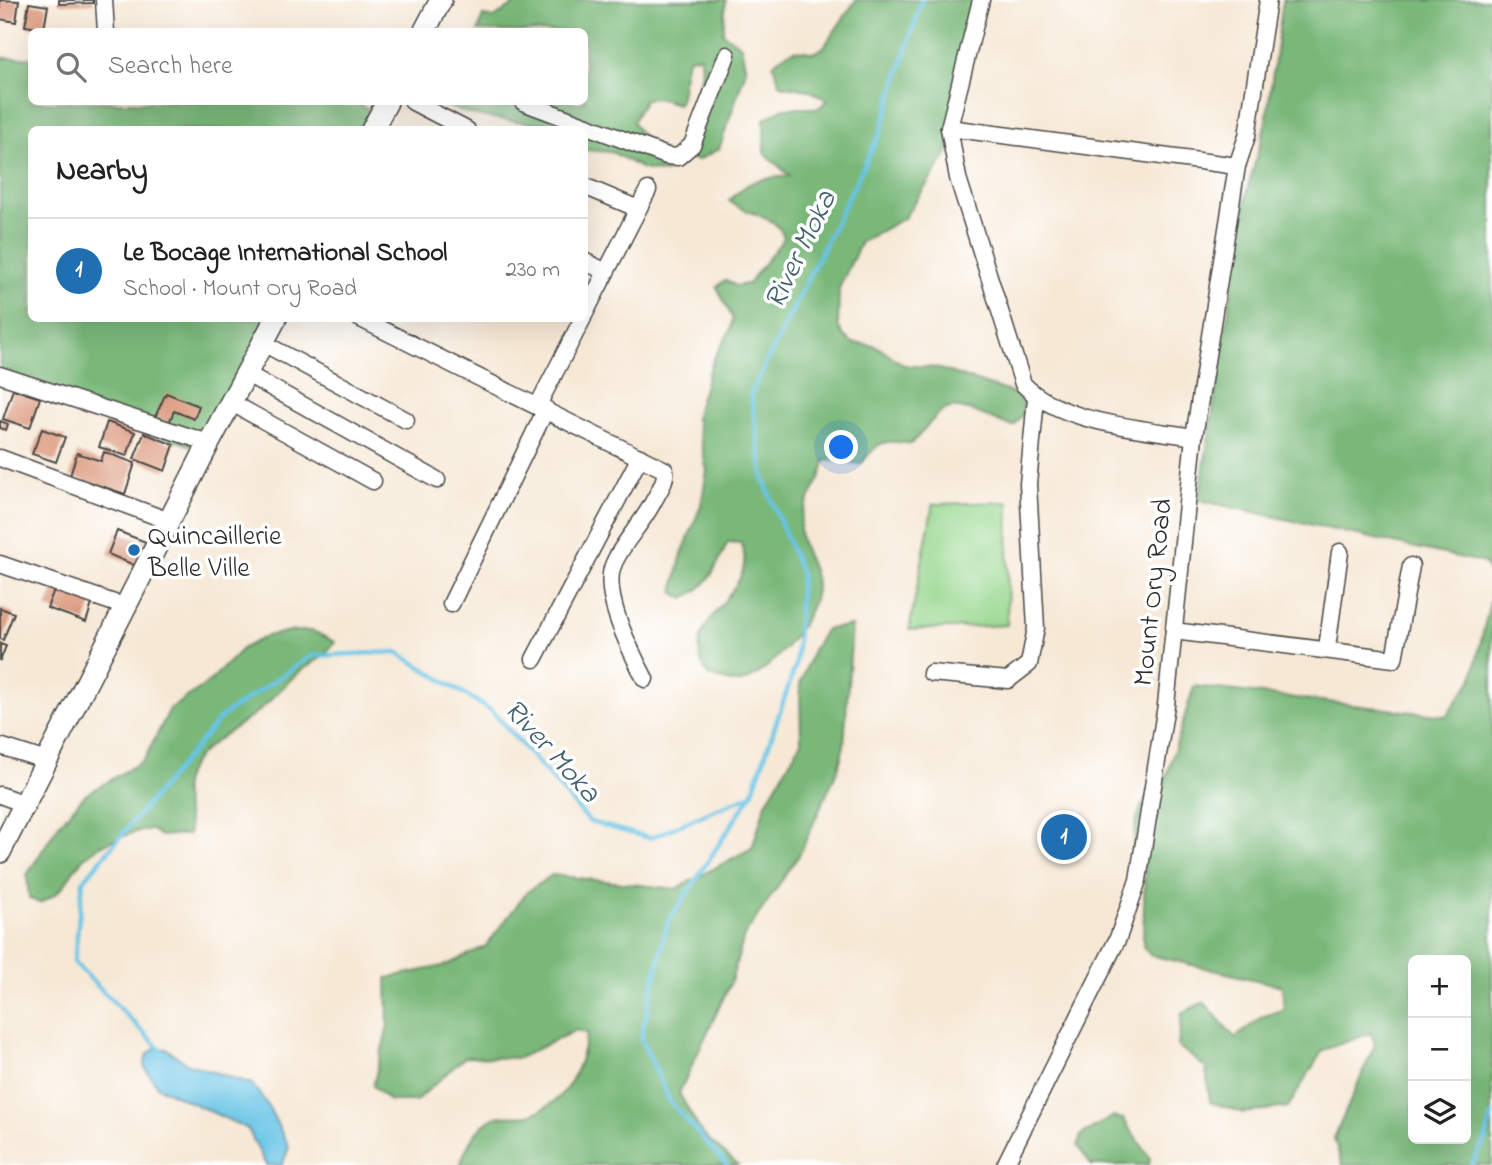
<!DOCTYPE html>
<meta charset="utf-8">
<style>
body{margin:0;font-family:"Indie Flower",sans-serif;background:#f6f6f6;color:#222}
.controls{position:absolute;right:21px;bottom:21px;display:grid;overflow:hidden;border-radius:10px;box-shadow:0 7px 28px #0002}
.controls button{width:63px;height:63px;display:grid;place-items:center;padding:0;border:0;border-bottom:2px solid #e0e0e0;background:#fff;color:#222;font:35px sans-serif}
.you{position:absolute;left:842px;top:448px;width:24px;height:24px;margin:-18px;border:5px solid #fff;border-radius:50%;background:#1a73e8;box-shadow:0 0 0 10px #1a73e833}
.badge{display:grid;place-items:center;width:46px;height:46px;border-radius:50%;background:#1f6fb2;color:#fff;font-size:23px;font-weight:700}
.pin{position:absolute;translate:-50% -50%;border:4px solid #fff;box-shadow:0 2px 7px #0006}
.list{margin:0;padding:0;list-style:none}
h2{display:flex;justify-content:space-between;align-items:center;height:91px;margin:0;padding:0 28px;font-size:30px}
h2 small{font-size:23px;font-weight:400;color:#767676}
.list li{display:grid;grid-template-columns:46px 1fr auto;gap:21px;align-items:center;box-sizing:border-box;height:105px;padding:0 28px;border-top:2px solid #e0e0e0}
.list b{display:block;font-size:26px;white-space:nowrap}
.list p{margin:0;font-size:23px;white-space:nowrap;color:#767676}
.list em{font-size:23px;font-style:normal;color:#767676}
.icon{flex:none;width:38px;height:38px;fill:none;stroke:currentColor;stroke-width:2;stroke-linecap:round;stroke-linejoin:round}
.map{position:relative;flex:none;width:1492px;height:1165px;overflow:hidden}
.search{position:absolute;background:#fff;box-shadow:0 7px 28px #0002;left:28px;top:28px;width:560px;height:77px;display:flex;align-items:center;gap:18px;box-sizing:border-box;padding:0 24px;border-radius:10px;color:#767676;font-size:26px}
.panel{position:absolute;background:#fff;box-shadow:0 7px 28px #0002;left:28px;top:126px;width:560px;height:196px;border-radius:10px}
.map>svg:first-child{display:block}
.green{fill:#97d78e;stroke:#61815c;stroke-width:2}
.forest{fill:#79b879;stroke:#527252;stroke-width:2;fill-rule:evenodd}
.water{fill:#68c4e6;stroke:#4a7888;stroke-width:2}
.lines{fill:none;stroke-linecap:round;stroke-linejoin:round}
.stream{stroke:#68c4e6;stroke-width:4.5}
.building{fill:#d99273}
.street-casing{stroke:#494744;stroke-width:19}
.secondary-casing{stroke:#494744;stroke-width:24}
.street{stroke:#fff;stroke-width:16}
.secondary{stroke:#fff;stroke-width:21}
.poi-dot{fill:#1f6fb2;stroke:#fff;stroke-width:2.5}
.labels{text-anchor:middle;stroke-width:7;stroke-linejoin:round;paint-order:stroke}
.poi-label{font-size:28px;fill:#2b2b2b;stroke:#fff;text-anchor:start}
.street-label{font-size:28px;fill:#2b2b2b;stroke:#fff}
.water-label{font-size:30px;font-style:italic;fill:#40616c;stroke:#fff}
</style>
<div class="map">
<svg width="1492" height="1165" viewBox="0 0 1492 1165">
<rect width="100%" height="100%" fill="#fff"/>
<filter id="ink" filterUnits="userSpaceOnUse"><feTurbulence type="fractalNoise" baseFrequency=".0143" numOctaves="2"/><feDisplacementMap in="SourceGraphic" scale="14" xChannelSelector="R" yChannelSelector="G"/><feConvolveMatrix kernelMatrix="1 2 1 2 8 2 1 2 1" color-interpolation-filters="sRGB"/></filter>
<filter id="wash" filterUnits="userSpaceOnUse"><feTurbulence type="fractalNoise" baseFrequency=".00686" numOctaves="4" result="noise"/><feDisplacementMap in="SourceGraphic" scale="28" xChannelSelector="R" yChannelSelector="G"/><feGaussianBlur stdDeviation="1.57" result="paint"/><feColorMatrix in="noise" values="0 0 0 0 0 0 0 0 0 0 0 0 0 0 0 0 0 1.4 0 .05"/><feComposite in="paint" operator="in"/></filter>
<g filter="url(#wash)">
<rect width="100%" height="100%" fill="#f6e8d5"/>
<path class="green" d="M1009 502 1007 625 909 630 933 504Z"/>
<g class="forest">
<path d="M521 0H726L723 33 741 46 746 70 719 149 698 160 687 158C674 121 710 87 700 56L689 58C680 73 686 88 678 104L657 98 645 99 633 121C639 140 661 145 672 162L666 173 643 169 612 152 585 150 584 130 553 129 550 126C514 118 472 121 439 102H584V32L478 31 483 16 494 18Z"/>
<path d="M856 0H985L948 153 904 218 861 242 839 288 838 326 844 336 853 343 876 346 904 365 937 368 1016 394 1024 403 1022 415 1014 426C994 423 959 398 941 412 930 421 921 434 911 444 881 439 880 441 861 464L825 460C822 485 799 505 800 531 800 550 817 568 816 588 815 617 770 675 741 682 732 684 719 678 709 676 669 622 764 594 741 543L728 542C716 566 709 590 682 598L673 592 681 557 701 505 707 471 696 418 698 406 713 360 731 329 733 319 717 287 725 280 736 286 748 284 784 238C778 215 746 215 729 201 751 178 759 179 790 176L764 153V119L784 108H819L828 99 808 90 781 85 773 65C783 52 797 47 813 53L823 48Z"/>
<path d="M1283 0H1492V582L1485 563 1199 500 1247 191 1266 123Z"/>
<path d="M0 58H31L32 102H355L375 113 367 130H32V318L271 319 205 450 81 411 0 380Z"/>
<path d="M1492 593V1165H1342L1334 1138 1375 1045 1371 1033 1323 1050 1288 1107 1243 1113 1210 1102 1206 1068 1178 1046 1182 1013 1204 1002 1235 1038 1262 1017 1284 1009 1282 986 1150 955 1143 946 1145 868 1133 849 1135 826 1142 804 1164 784 1194 686 1446 716 1472 680ZM1413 960H1466V1139H1413Z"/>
<path d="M852 626 844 745 838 769 799 855 744 936 731 982 679 1093 702 1134 738 1165H460C466 1147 476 1127 494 1118 505 1113 521 1118 532 1114 569 1100 580 1069 587 1033L576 1030 519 1058 465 1057 416 1101H390L373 1086 388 1026 387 978 447 965 486 946 527 892 552 875 676 889 752 848 766 803 801 742 800 684 813 650 826 629Z"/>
<path d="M290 631H313L335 642C320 662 315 660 298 673 283 686 270 702 255 714 231 733 194 748 185 780 180 797 190 816 189 834L160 836 151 829C131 832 100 843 85 857 62 879 74 887 39 903L29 898 27 875 59 824 85 795 144 760 170 709 209 682 243 648 267 636Z"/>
<path d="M1112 1117 1123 1119 1150 1158 1149 1165H1091L1078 1146 1081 1135Z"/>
</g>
<path class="water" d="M155 1048 167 1049 186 1063 252 1084 267 1104 289 1147 282 1165H266L248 1129 158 1087 144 1066 147 1055Z"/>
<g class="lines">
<g class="stream">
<path d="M162 1051 74 962 83 881 222 716 311 656 397 652 492 711 590 822 650 838 752 794 796 664 801 574 764 480 751 394 881 131 922 0"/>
<path d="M727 1165 670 1102 641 1038 667 924 751 795"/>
<path d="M1471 1165 1485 1141 1492 1115"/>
</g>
</g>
<g id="blocks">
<g class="building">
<path d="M0 0 19 1 16 22 0 19Z"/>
<path d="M59 0H93V3L59 4Z"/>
<path d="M29 3 48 6 44 29 25 26Z"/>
<path d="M13 389 40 398 30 428 3 419Z"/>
<path d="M166 393 199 406 194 419 174 411 169 423 155 417Z"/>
<path d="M0 421 8 424 6 430 0 428Z"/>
<path d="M107 422 135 432 127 456 99 447Z"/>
<path d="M42 429 65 437 56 462 32 454Z"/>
<path d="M144 433 174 445 165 471 134 459Z"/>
<path d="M104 452 135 463 125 494 70 476 77 453 101 461Z"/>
<path d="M117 531 146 542 136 566 108 554Z"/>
<path d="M55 587 93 601 86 622 47 608Z"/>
<path d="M0 608 14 613 3 640 0 639Z"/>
<path d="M0 644 6 646 0 661Z"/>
</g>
</g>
</g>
<g filter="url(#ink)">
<use href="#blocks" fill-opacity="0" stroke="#494744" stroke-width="2"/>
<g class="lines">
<g class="street-casing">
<g id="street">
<path d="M104 0 106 32"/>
<path d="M981 0 949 128 958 178 1023 384C1061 424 1141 428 1194 437"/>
<path d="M413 102 467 130"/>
<path d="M523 102 667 156 678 157 692 145 727 55"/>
<path d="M949 128 1237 166"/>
<path d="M584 186 636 208"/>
<path d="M584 261 606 272"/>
<path d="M584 315 648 190"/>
<path d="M359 318 665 470C667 481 657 494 652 504 641 525 623 542 614 563 600 593 631 651 645 679"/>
<path d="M263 343 406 420"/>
<path d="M247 374 437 480"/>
<path d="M0 375 209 443"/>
<path d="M232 403 373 481"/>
<path d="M538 405 583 318"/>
<path d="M0 458 169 521"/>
<path d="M0 564 126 607"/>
<path d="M451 604 546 409"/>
<path d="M1174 631 1394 659 1411 566"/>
<path d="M1327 648 1340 552"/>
<path d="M534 659 640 457"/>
<path d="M931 673 1008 680 1029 664 1036 628 1028 484 1036 398"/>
<path d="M0 746 47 761"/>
<path d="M0 795 25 804"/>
<path d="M1005 1165 1118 938 1138 880 1166 705 1194 437 1237 166 1247 136 1268 0"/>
</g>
</g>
<g class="secondary-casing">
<g id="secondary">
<path d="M424 32 441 0"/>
<path d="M372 130 387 102"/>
<path d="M0 852 209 443 276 318"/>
</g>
</g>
<use href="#street" class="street"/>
<use href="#secondary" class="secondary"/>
</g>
</g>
<circle class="poi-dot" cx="134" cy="550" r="7"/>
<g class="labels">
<g class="poi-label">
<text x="148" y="544">Quincaillerie<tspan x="148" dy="32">Belle Ville</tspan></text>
</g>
<g class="street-label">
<text transform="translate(1151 592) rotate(-84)" y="10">Mount Ory Road</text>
</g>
<g class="water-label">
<text transform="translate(799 249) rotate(-64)" y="10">River Moka</text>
<text transform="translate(553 750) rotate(48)" y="10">River Moka</text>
</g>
</g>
</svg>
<div class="controls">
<button>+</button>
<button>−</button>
<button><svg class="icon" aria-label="layers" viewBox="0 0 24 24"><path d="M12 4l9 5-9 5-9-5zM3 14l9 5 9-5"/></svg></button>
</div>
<div class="you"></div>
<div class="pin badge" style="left:1064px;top:837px">1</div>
<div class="search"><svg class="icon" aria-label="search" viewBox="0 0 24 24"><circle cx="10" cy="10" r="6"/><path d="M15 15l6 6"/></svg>Search here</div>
<section class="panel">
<h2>Nearby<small></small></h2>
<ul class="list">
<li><span class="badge">1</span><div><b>Le Bocage International School</b><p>School · Mount Ory Road</p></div><em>230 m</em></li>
</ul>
</section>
</div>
